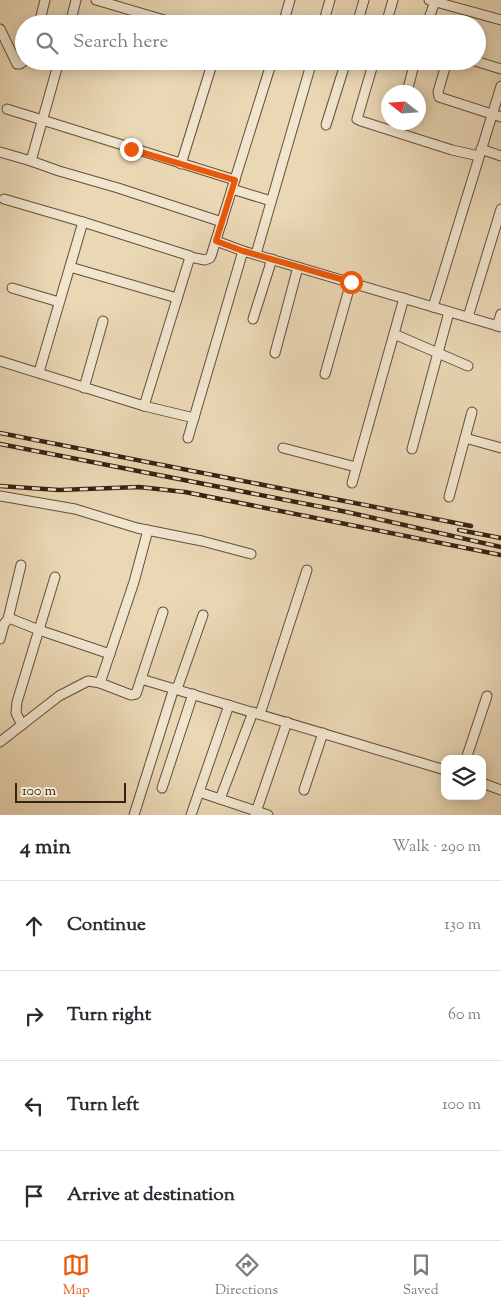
<!DOCTYPE html>
<meta charset="utf-8">
<style>
body{margin:0;font-family:"Sorts Mill Goudy",serif;background:#f2f2f3;color:#2b2b33}
.controls{position:absolute;right:15px;bottom:15px;display:grid;overflow:hidden;border-radius:10px;box-shadow:0 2px 12px #0003}
.controls button{width:45px;height:45px;display:grid;place-items:center;padding:0;border:0;border-bottom:1px solid #e1e1e2;background:#fff;color:#2b2b33;font:25px sans-serif}
.compass{position:absolute;left:381px;top:85px;width:45px;height:45px;border-radius:50%;background:#fff;box-shadow:0 2px 12px #0003;rotate:287deg}
.scale{position:absolute;left:15px;bottom:12px;width:111px;box-sizing:border-box;padding-left:5px;border:2px solid #382113;border-top:0;font-size:14px;line-height:18px;white-space:nowrap;color:#382113;-webkit-text-stroke:4px #f1e5ce;paint-order:stroke}
.stop{position:absolute;width:15px;height:15px;margin:-11px;border:4px solid #ea580c;border-radius:50%;background:#fff}
.stop.end{background:#ea580c;border-color:#fff;box-shadow:0 1px 5px #0008}
.list{margin:0;padding:0;list-style:none}
h2{display:flex;justify-content:space-between;align-items:center;height:65px;margin:0;padding:0 20px;font-size:21px}
h2 small{font-size:16px;font-weight:400;color:#7c7c81}
.list li{display:grid;grid-template-columns:32px 1fr auto;gap:15px;align-items:center;box-sizing:border-box;height:90px;padding:0 20px;border-top:1px solid #e1e1e2}
.list b{display:block;font-size:19px;white-space:nowrap}
.list em{font-size:16px;font-style:normal;color:#7c7c81}
.icon{flex:none;width:28px;height:28px;fill:none;stroke:currentColor;stroke-width:2;stroke-linecap:round;stroke-linejoin:round}
.map{position:relative;flex:none;width:501px;height:815px;overflow:hidden}
.search{position:absolute;background:#fff;box-shadow:0 2px 12px #0003;left:15px;right:15px;top:15px;height:55px;display:flex;align-items:center;gap:12px;box-sizing:border-box;padding:0 18px;border-radius:28px;color:#7c7c81;font-size:19px}
.sheet{height:425px;background:#fff}
nav{display:flex;justify-content:space-around;align-items:center;box-sizing:border-box;height:70px;border-top:1px solid #e1e1e2;background:#fff;font-size:14px;color:#7c7c81}
nav a{display:grid;justify-items:center;gap:2px}
nav .on{color:#ea580c}
.map>svg:first-child{display:block}
.lines{fill:none;stroke-linecap:round;stroke-linejoin:round}
.minor-casing{stroke:#644e3b;stroke-width:11}
.minor{stroke:#f1e5ce;stroke-width:9}
.rail-casing{stroke:#382113;stroke-width:4.5}
.rail{stroke:#f1e5ce;stroke-width:2.5;stroke-dasharray:8;stroke-linecap:butt}
.route{stroke:#ea580c;stroke-width:6}
</style>
<div class="map">
<svg width="501" height="815" viewBox="0 0 501 815">
<rect width="100%" height="100%" fill="#ead7b4"/>
<filter id="stains"><feTurbulence type="fractalNoise" baseFrequency=".004" numOctaves="4"/><feColorMatrix values="0 0 0 0 .2 0 0 0 0 .09 0 0 0 0 .02 0 0 0 .5 -.17"/></filter>
<radialGradient id="worn" r=".72"><stop offset=".6" stop-color="#630" stop-opacity="0"/><stop offset="1" stop-color="#630" stop-opacity=".3"/></radialGradient>
<g class="lines">
<g class="minor-casing">
<g id="minor">
<path d="M96 0 178 24"/>
<path d="M429 0 501 20"/>
<path d="M39 24 45 0"/>
<path d="M70 24 76 0"/>
<path d="M224 24 225 22 231 24"/>
<path d="M283 24 290 0"/>
<path d="M323 24 330 0"/>
<path d="M357 24 364 0"/>
<path d="M386 24 393 0"/>
<path d="M427 24 435 1"/>
<path d="M0 29 17 64H20L24 61"/>
<path d="M59 61 31 161 59 171 118 188 222 222"/>
<path d="M374 61 357 119 361 121 452 150 479 156"/>
<path d="M447 61 438 92 439 97 501 117"/>
<path d="M475 61 501 69"/>
<path d="M407 92 415 61"/>
<path d="M7 109 235 180"/>
<path d="M326 125 346 61"/>
<path d="M481 149 501 156"/>
<path d="M0 152 31 161"/>
<path d="M181 164 213 61"/>
<path d="M232 189 271 201"/>
<path d="M4 199 83 222 190 256"/>
<path d="M216 241 243 251"/>
<path d="M256 254 312 61"/>
<path d="M70 267 177 298"/>
<path d="M12 288 59 302"/>
<path d="M433 307 501 86"/>
<path d="M468 317 501 209"/>
<path d="M253 319 272 259"/>
<path d="M497 326 501 314"/>
<path d="M394 334 468 366"/>
<path d="M275 353 298 267"/>
<path d="M0 361 144 406 194 418"/>
<path d="M39 372 83 222"/>
<path d="M325 374 351 282"/>
<path d="M84 388 103 321"/>
<path d="M144 406 190 257 205 260 210 258 211 256 272 61"/>
<path d="M188 438 243 251 501 327"/>
<path d="M465 438 501 448"/>
<path d="M283 448 356 467"/>
<path d="M412 449 449 312"/>
<path d="M352 483 404 298"/>
<path d="M0 496 75 509 137 528 202 541 251 554"/>
<path d="M449 497 472 412"/>
<path d="M8 619 21 565"/>
<path d="M0 639 4 624 9 618 39 630 110 654"/>
<path d="M141 679 445 770"/>
<path d="M100 683 134 582 148 530"/>
<path d="M177 689 203 615"/>
<path d="M260 714 307 570"/>
<path d="M22 725 16 713 17 702 55 577"/>
<path d="M0 742 59 696 88 681 100 683 131 695 136 694 163 612"/>
<path d="M466 759 487 696"/>
<path d="M482 783 501 790"/>
<path d="M162 788 193 694"/>
<path d="M304 790 323 733"/>
<path d="M199 792 268 815"/>
<path d="M220 799 253 712"/>
<path d="M134 815 174 688"/>
<path d="M191 815 229 705"/>
<path d="M255 815 287 722"/>
</g>
</g>
<use href="#minor" class="minor"/>
<g class="rail-casing">
<g id="rail">
<path d="M0 433 471 526"/>
<path d="M0 444 347 512 501 547"/>
<path d="M0 486 59 490 139 487 185 492 501 555"/>
<path d="M459 530 501 538"/>
</g>
</g>
<use href="#rail" class="rail"/>
</g>
<g class="lines">
<path class="route" d="M131 149 235 180 216 241 243 251 351 282"/>
</g>
<rect width="100%" height="100%" filter="url(#stains)"/>
<rect width="100%" height="100%" fill="url(#worn)"/>
</svg>
<div class="controls">
<button><svg class="icon" aria-label="layers" viewBox="0 0 24 24"><path d="M12 4l9 5-9 5-9-5zM3 14l9 5 9-5"/></svg></button>
</div>
<svg class="compass" viewBox="-18 -18 36 36"><path d="M0-13l5 13h-10z" fill="#e53935"/><path d="M0 13l5-13h-10z" fill="#7c7c81"/></svg>
<div class="scale">100 m</div>
<div class="stop" style="left:351px;top:282px"></div>
<div class="stop end" style="left:131px;top:149px"></div>
<div class="search"><svg class="icon" aria-label="search" viewBox="0 0 24 24"><circle cx="10" cy="10" r="6"/><path d="M15 15l6 6"/></svg>Search here</div>
</div>
<section class="sheet">
<h2>4 min<small>Walk · 290 m</small></h2>
<ul class="list">
<li><svg class="icon" aria-label="ahead" viewBox="0 0 24 24"><path d="M12 20V5M6 11l6-6 6 6"/></svg><div><b>Continue</b></div><em>130 m</em></li>
<li><svg class="icon" aria-label="right" viewBox="0 0 24 24"><path d="M7 20v-9h11M14 6l5 5-5 5"/></svg><div><b>Turn right</b></div><em>60 m</em></li>
<li><svg class="icon" aria-label="left" viewBox="0 0 24 24"><path d="M17 20v-9H6M10 6l-5 5 5 5"/></svg><div><b>Turn left</b></div><em>100 m</em></li>
<li><svg class="icon" aria-label="arrive" viewBox="0 0 24 24"><path d="M6 21V4h12l-3 4 3 4H6"/></svg><div><b>Arrive at destination</b></div></li>
</ul>
</section>
<nav>
<a class="on"><svg class="icon" aria-label="map" viewBox="0 0 24 24"><path d="M3 6l6-2 6 2 6-2v14l-6 2-6-2-6 2zM9 4v14M15 6v14"/></svg>Map</a>
<a><svg class="icon" aria-label="directions" viewBox="0 0 24 24"><path d="M12 3l9 9-9 9-9-9zM9 14v-3h6M13 9l2 2-2 2"/></svg>Directions</a>
<a><svg class="icon" aria-label="saved" viewBox="0 0 24 24"><path d="M7 4h10v16l-5-4-5 4z"/></svg>Saved</a>
</nav>
